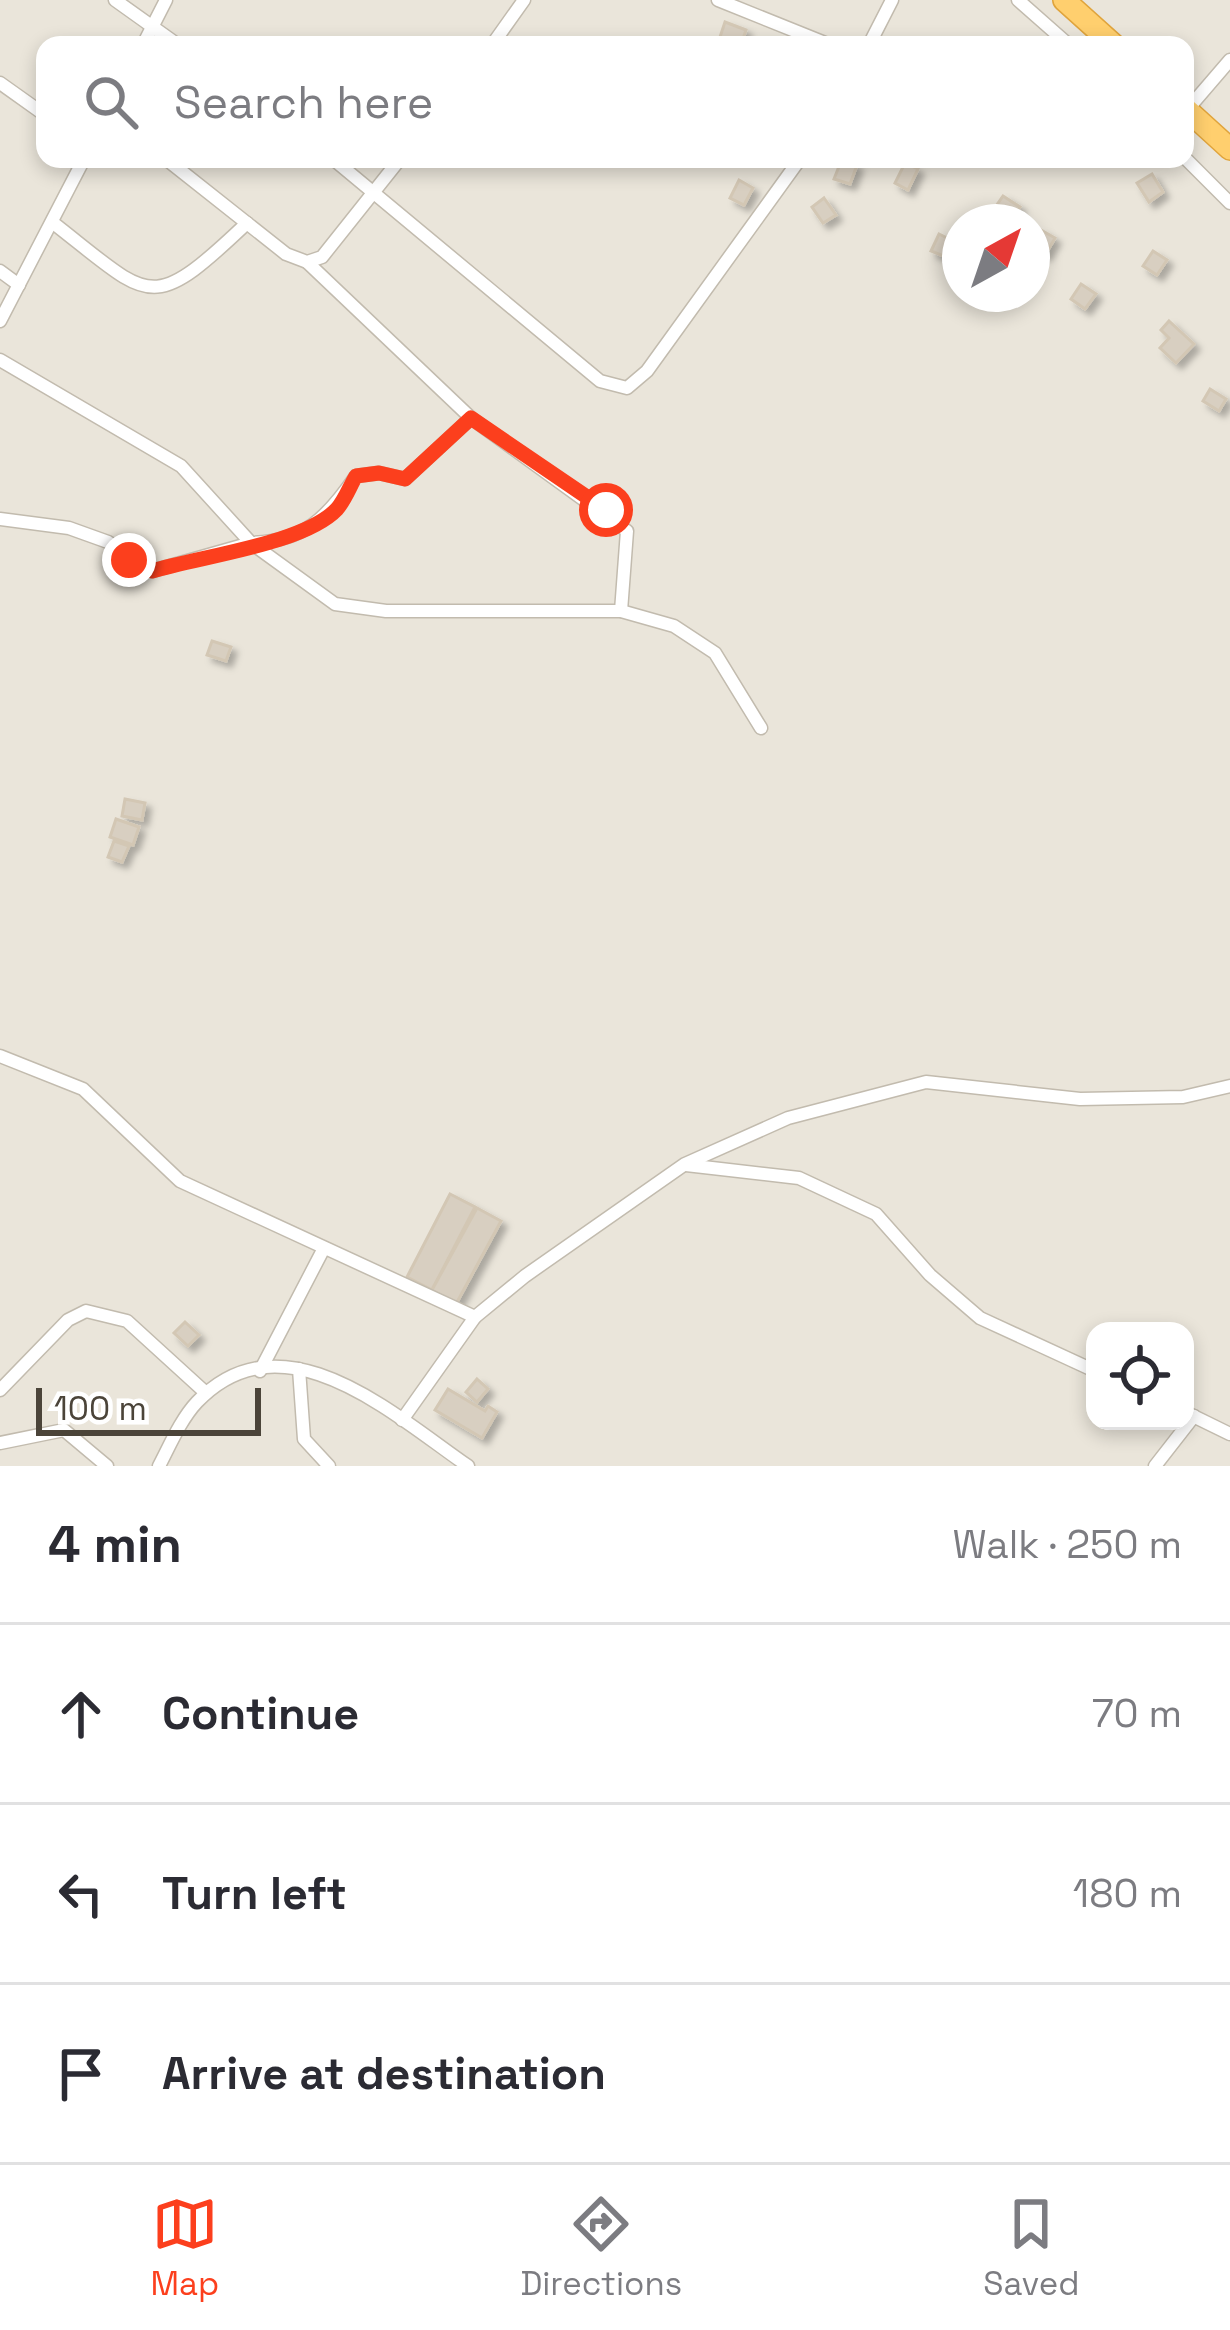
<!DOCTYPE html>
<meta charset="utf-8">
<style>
body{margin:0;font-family:"Space Grotesk",sans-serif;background:#f7f7f7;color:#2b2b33}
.controls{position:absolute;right:36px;bottom:36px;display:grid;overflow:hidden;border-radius:24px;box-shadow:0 6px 18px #0003}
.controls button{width:108px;height:108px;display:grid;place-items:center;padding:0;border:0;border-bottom:3px solid #e1e1e2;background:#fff;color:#2b2b33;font:60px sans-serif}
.compass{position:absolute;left:942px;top:204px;width:108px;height:108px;border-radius:50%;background:#fff;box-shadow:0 6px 18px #0003;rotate:40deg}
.scale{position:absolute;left:36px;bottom:30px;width:225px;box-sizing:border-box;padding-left:12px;border:6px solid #4b4439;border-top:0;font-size:33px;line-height:42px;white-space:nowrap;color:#4b4439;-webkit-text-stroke:9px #fff;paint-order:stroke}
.stop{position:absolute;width:36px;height:36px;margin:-27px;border:9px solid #fc3f1d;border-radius:50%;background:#fff}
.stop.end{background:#fc3f1d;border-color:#fff;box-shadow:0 3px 12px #0008}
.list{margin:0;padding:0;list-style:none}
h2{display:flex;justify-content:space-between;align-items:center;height:156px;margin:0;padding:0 48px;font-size:51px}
h2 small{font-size:39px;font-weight:400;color:#7c7c81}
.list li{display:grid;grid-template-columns:78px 1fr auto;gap:36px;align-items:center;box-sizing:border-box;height:180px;padding:0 48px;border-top:3px solid #e1e1e2}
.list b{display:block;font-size:45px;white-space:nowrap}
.list em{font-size:39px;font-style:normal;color:#7c7c81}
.icon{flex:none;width:66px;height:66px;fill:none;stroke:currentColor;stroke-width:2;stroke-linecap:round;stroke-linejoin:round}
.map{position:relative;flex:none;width:1230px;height:1466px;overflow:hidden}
.search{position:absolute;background:#fff;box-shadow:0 6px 18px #0003;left:36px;right:36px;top:36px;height:132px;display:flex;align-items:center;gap:30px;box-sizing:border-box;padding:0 42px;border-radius:24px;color:#7c7c81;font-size:45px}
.sheet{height:696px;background:#fff}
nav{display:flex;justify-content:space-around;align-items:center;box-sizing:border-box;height:168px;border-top:3px solid #e1e1e2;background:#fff;font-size:33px;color:#7c7c81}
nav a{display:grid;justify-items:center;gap:6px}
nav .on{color:#fc3f1d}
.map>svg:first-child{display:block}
.residential{fill:#eae5da;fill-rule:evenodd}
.building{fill:#d8cfc1;stroke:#d3c7b4;stroke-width:3;filter:url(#shadow)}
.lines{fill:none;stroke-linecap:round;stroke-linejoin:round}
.street-casing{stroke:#c2bbae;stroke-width:15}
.highway-casing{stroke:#e0a43c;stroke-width:24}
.street{stroke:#fff;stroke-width:12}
.highway{stroke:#ffcf6e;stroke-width:21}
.route{stroke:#fc3f1d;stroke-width:15}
</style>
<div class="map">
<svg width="1230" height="1466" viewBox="0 0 1230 1466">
<defs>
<filter id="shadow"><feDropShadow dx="5.5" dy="5.5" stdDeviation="3" flood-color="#0004"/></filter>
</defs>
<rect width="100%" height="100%" fill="#f6f3ec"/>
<path class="residential" d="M0 0H1230V1466H0ZM45 45H1185V159H45ZM960 222H1032V294H960ZM1095 1331H1185V1421H1095Z"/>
<g class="building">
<path d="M725 22 746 30 741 45 720 37Z"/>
<path d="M842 159 857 165 850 184 834 179Z"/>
<path d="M905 163 918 169 908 190 895 183Z"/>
<path d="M1152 174 1163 192 1149 202 1137 183Z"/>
<path d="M739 180 753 188 744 205 730 198Z"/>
<path d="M1003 196 1020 207 1010 221 994 209Z"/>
<path d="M824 198 836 215 823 223 812 207Z"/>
<path d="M1041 230 1055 238 1045 255 1032 248Z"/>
<path d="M939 234 953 241 946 257 931 251Z"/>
<path d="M1153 251 1167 260 1157 275 1143 266Z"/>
<path d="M1081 284 1096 294 1085 309 1071 299Z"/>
<path d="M1169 321 1194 344 1176 363 1160 348 1169 338 1161 330Z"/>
<path d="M1210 389 1226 399 1219 411 1203 401Z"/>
<path d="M212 641 231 647 226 661 207 655Z"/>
<path d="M125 799 145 803 142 820 122 816Z"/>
<path d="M116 819 139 827 133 845 110 837Z"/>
<path d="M114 841 129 846 122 862 108 857Z"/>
<path d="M450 1194 475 1207 432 1290 407 1277Z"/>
<path d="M477 1208 501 1221 456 1304 432 1290Z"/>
<path d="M185 1322 199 1335 188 1346 174 1333Z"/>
<path d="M477 1379 488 1389 477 1402 466 1392Z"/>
<path d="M448 1389 485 1411 488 1406 497 1412 482 1438 435 1410Z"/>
</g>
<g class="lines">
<g class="street-casing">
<g id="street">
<path d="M115 0 178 45"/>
<path d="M718 0 830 45"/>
<path d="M1018 0 1069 45"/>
<path d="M143 45 166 0"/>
<path d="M492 45 524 0"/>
<path d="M869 45 892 0"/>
<path d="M0 83 45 115"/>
<path d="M1187 110 1230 60"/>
<path d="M1185 158 1230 203"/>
<path d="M166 159 286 254 307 262 322 257 400 159"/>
<path d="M333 159 600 381 627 388 647 371 800 159"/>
<path d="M52 222C152 300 149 316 247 223"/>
<path d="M307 262 471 418 627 531 621 611"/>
<path d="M0 271 19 285"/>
<path d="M0 321 84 159"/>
<path d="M0 360 181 466 251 543C305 541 327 518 356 476L379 473 405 479 471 418"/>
<path d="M0 519 69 528 108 542 152 571 251 543 335 604 386 611H621L674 626 715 653 761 728"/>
<path d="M0 1056 83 1089 180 1181 475 1317"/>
<path d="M686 1165 799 1178 876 1214 930 1275 980 1318 1095 1371"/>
<path d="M299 1369 304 1439 329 1466"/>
<path d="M260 1371 324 1248"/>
<path d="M0 1390 68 1320 86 1311 127 1321 206 1393"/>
<path d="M1185 1412 1230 1434"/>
<path d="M402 1420 475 1317 525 1276 685 1164 788 1118 926 1082 1080 1099 1183 1097 1230 1086"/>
<path d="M0 1443 64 1430 107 1466"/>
<path d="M159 1466C170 1445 181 1419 197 1402 283 1312 395 1416 468 1466"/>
<path d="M1155 1466 1194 1416"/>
</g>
</g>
<g class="highway-casing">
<g id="highway">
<path d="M1064 0 1114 45"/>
<path d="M1185 108 1230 149"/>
</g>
</g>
<use href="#street" class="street"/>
<use href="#highway" class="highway"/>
</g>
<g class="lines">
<path class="route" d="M129 560 152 571C201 556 304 544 337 509 345 500 350 486 356 476L379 473 405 479 471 418 606 510"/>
</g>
</svg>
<div class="controls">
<button><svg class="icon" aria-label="locate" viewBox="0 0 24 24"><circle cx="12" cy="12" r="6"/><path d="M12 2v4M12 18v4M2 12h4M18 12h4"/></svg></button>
</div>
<svg class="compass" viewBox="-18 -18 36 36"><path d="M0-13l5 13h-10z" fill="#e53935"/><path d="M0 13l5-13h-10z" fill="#7c7c81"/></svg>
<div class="scale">100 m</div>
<div class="stop" style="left:606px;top:510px"></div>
<div class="stop end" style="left:129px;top:560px"></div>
<div class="search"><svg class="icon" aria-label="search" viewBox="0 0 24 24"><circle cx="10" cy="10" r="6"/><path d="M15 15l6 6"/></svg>Search here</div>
</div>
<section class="sheet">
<h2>4 min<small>Walk · 250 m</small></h2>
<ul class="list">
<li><svg class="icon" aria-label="ahead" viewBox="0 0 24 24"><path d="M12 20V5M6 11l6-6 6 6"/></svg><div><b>Continue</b></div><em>70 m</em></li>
<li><svg class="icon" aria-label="left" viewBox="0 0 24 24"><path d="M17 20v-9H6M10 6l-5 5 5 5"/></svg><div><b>Turn left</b></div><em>180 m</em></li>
<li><svg class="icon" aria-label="arrive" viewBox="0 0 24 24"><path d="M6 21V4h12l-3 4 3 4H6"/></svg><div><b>Arrive at destination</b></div></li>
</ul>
</section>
<nav>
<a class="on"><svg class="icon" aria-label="map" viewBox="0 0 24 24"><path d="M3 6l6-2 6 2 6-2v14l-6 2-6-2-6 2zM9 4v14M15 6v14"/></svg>Map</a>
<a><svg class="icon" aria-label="directions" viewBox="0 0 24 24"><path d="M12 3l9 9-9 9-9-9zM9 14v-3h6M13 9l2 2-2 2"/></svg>Directions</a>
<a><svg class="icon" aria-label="saved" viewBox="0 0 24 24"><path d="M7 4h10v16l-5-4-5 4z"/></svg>Saved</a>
</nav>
